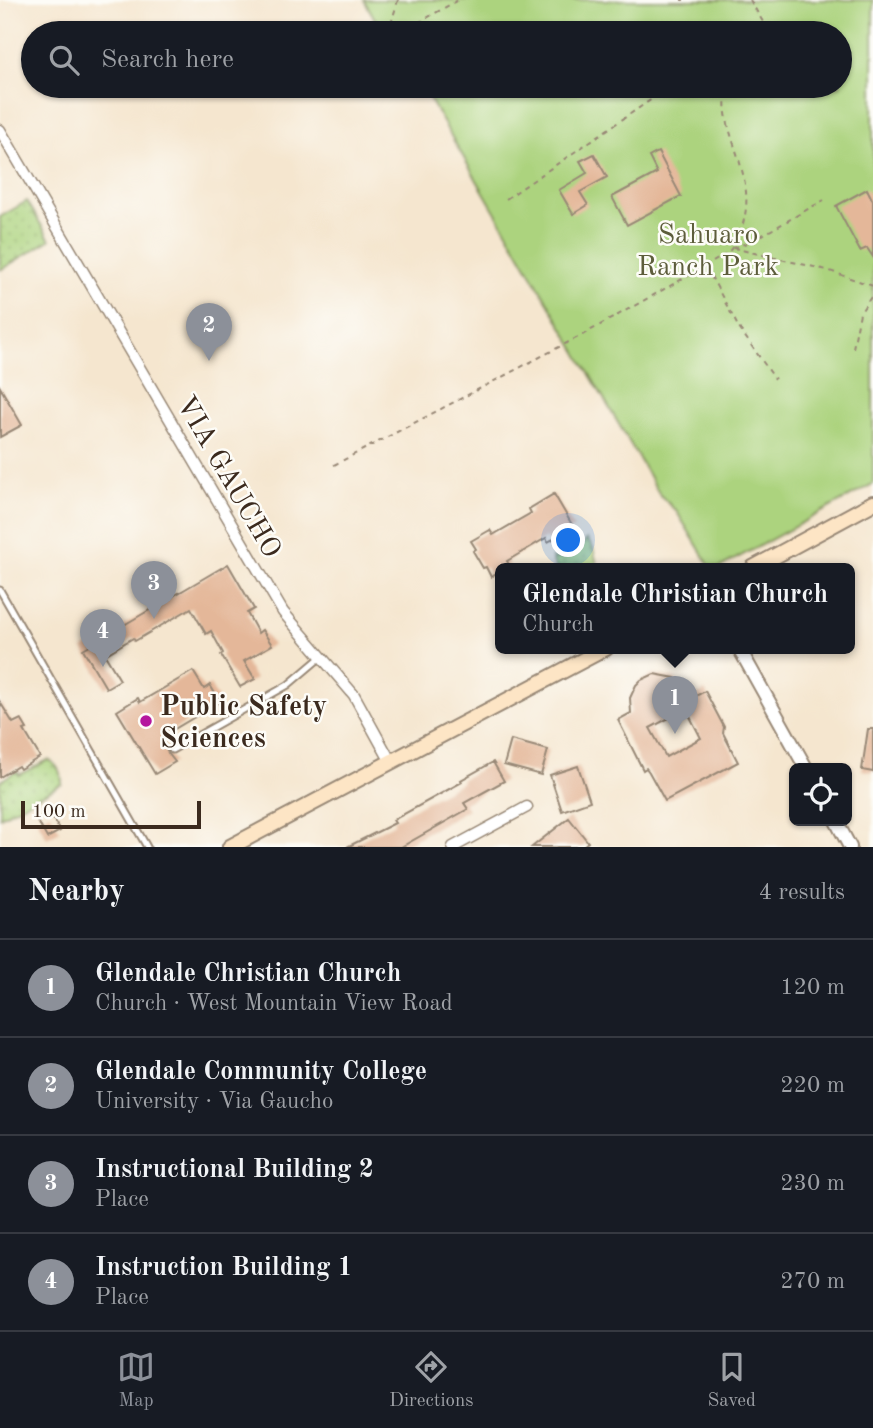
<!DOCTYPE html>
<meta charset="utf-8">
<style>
body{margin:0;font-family:"Old Standard TT",serif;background:#242831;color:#f1f3f6}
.controls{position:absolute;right:21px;bottom:21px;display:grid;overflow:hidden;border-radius:10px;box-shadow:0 2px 5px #0004}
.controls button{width:63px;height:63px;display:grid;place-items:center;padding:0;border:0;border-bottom:2px solid #363941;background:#171b24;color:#f1f3f6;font:35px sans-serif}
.scale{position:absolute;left:21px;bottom:18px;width:180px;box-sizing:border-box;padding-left:7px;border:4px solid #3b2a1e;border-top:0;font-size:19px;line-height:24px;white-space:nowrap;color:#3b2a1e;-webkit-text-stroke:5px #fdfcf7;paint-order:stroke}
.you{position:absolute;left:569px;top:541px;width:24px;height:24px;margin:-18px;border:5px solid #fff;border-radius:50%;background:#1a73e8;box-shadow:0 0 0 10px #1a73e833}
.badge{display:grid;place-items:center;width:46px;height:46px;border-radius:50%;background:#8c9099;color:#fff;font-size:23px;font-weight:700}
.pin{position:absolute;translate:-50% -58px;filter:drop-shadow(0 2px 4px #0008)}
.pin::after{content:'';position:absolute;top:37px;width:24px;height:21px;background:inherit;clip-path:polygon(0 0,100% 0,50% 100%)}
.popup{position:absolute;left:495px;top:563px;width:360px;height:91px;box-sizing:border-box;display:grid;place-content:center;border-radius:10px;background:#171b24;filter:drop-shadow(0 2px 5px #0005);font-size:23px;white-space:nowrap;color:#9ea1a6}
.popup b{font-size:26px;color:#f1f3f6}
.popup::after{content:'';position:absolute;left:50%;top:100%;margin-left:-14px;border:14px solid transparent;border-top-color:#171b24}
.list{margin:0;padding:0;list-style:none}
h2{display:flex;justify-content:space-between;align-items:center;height:91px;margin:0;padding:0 28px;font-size:30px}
h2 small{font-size:23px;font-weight:400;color:#9ea1a6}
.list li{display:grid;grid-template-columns:46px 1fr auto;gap:21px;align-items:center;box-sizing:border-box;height:98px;padding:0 28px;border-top:2px solid #363941}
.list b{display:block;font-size:26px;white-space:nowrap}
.list p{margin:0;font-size:23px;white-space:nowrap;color:#9ea1a6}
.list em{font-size:23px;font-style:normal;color:#9ea1a6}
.icon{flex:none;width:38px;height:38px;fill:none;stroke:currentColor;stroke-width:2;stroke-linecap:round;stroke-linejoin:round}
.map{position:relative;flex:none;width:873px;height:847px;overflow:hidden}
.search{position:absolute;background:#171b24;box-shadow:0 2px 5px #0004;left:21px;right:21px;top:21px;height:77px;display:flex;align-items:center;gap:18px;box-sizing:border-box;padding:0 24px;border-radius:38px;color:#9ea1a6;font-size:26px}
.sheet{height:483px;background:#171b24}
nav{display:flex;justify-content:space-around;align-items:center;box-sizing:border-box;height:98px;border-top:2px solid #363941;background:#171b24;font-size:19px;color:#9ea1a6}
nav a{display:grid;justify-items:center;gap:4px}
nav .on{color:#8c9099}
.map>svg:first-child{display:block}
.grass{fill:url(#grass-dots);stroke:#747e4e;stroke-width:2}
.park{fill:#acd37e;stroke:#747e4e;stroke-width:2}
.building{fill:#e4b799;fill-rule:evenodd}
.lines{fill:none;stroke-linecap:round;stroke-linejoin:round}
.service-casing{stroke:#988876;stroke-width:9}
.minor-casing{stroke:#988876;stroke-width:13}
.tertiary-casing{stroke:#988876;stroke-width:16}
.secondary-casing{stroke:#988876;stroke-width:18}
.path{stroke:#988876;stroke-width:2;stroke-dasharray:5 5;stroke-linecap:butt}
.service{stroke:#fff;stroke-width:5}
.minor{stroke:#fff;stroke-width:10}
.tertiary{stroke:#fff;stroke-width:12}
.secondary{stroke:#fde5c5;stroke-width:14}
.poi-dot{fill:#b5179e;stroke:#fdfcf7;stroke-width:2.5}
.labels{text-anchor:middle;stroke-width:5;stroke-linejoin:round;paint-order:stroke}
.park-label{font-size:28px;fill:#5d5d3b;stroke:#fdfcf7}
.street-label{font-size:28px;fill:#3b2a1e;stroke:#fdfcf7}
.poi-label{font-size:28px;font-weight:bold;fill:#3b2a1e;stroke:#fdfcf7;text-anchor:start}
</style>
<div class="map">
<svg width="873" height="847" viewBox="0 0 873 847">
<defs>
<pattern id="grass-dots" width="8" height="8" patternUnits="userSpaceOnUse" patternTransform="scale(1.75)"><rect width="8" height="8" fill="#acd37e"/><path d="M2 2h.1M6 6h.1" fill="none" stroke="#95b56c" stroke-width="1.8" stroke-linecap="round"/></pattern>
</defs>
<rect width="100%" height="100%" fill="#fdfcf7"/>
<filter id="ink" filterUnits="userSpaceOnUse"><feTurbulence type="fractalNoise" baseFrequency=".0143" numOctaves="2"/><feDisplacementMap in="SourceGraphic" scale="14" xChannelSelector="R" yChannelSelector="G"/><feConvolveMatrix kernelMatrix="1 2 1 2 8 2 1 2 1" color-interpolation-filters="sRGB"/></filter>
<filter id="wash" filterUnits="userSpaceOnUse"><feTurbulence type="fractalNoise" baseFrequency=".00686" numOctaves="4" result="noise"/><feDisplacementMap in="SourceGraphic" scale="28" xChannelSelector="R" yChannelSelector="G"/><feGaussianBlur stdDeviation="1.57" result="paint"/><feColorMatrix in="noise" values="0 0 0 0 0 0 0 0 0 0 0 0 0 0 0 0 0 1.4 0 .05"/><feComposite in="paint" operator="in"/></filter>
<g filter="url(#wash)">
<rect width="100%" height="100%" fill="#f5e6cf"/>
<g class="grass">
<path d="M27 201 50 240 0 270V217Z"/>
<path d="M587 539 593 548 598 568H556L552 558C569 562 578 552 587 539Z"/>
<path d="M48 760C57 764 62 773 62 784L0 817V781L17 771 19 775Z"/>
</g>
<path class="park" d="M364 0H873V484L719 568 709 565 677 512 660 495 422 86H840V33H383Z"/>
<g id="blocks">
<g class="building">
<path d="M658 152 681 196 627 225 612 197 657 173 649 157Z"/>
<path d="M594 154 607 177 580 192 588 205 573 214 559 190 587 173 580 161Z"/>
<path d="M867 189 873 201V257L867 248 860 251 836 206Z"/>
<path d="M0 387 22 425 0 437Z"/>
<path d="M554 494 574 528 548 542 546 538 507 561 511 568H500V572L491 577 486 567 483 568 473 551 476 549 471 541 490 530 493 535 531 513 529 509Z"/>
<path d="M228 564 254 609 247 613 258 633 262 630 272 645 244 661 255 679 240 687 221 655 223 653 211 631 206 634 191 608 135 641 133 638 105 655 120 680 106 688 83 649Z"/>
<path d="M193 671 204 689 210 685 220 702 168 733 169 735 162 739 168 753 175 762 155 774 117 711 138 698 140 702Z"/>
<path d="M654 674 675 678 686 689 689 688 694 697 705 691 724 727 723 733 738 762 665 801 649 772 646 768 643 770 618 720 631 713 630 698 636 685 641 680ZM686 709 701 738 666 757 650 728Z"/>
<path d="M0 702 13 723 21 719 27 729 24 730 40 757 20 769 18 766 0 777Z"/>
<path d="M868 729H873V772L862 770Z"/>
<path d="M511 740 548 750 541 775 504 765Z"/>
<path d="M493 762 504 781 464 803 468 809 401 847H347L395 823 393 820 462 782 461 780Z"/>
<path d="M578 766 590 801 562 811 550 775Z"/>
<path d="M50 813 60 831 47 838 37 820Z"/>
<path d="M569 818 588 842 582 847H532Z"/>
</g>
</g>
</g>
<g filter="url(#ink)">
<use href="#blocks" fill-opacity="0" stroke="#988876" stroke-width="2"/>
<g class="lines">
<g class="service-casing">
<g id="service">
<path d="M0 590 147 847"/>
<path d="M172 750 288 685 321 657"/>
</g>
</g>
<g class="minor-casing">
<g id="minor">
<path d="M0 130 283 612 354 695 391 762"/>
<path d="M453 847 527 807"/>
</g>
</g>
<g class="tertiary-casing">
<g id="tertiary">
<path d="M739 648 806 768"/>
<path d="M836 821 850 847"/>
</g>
</g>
<g class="secondary-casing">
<g id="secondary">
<path d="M753 568 873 503"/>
<path d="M230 847 606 648"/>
</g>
</g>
<g class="path">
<path d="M681 0H684"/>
<path d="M750 0 766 27 755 33"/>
<path d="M395 33 391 24 398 0"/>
<path d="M401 33 458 0"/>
<path d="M506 199 671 86"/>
<path d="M733 248 827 270 873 286"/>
<path d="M733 248 752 241 824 200"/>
<path d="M706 267 739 328 775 379"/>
<path d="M853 348 860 313 873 294"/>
<path d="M334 465 584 334 727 254C737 242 742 230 745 215 754 167 715 126 728 86"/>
</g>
<use href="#service" class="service"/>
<use href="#minor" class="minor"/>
<use href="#tertiary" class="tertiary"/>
<use href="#secondary" class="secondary"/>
</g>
</g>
<circle class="poi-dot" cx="146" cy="721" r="7"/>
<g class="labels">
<g class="park-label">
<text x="708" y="243">Sahuaro<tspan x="708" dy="32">Ranch Park</tspan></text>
</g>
<g class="street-label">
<text transform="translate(230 476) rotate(60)" y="10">VIA GAUCHO</text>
</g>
<g class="poi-label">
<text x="160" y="715">Public Safety<tspan x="160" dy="32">Sciences</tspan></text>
</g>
</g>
</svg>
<div class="controls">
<button><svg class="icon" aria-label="locate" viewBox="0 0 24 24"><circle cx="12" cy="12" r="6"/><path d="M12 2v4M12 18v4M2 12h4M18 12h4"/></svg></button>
</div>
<div class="scale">100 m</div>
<div class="you"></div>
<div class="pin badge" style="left:675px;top:734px">1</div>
<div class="popup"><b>Glendale Christian Church</b>Church</div>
<div class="pin badge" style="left:209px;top:361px">2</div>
<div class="pin badge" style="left:154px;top:619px">3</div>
<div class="pin badge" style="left:103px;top:667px">4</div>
<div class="search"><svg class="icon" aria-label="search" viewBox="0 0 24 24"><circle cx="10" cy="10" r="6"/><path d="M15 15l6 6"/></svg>Search here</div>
</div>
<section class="sheet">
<h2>Nearby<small>4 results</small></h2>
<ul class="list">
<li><span class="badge">1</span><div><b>Glendale Christian Church</b><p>Church · West Mountain View Road</p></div><em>120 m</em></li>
<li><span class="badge">2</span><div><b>Glendale Community College</b><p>University · Via Gaucho</p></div><em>220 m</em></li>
<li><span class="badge">3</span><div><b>Instructional Building 2</b><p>Place</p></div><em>230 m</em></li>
<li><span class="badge">4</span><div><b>Instruction Building 1</b><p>Place</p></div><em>270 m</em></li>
</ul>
</section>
<nav>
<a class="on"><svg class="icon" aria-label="map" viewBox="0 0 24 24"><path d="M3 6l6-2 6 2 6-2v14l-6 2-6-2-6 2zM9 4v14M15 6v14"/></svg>Map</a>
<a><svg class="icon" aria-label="directions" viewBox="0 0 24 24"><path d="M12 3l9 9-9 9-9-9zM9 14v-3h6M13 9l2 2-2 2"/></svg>Directions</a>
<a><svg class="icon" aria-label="saved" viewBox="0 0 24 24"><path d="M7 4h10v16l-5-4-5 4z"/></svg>Saved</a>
</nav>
